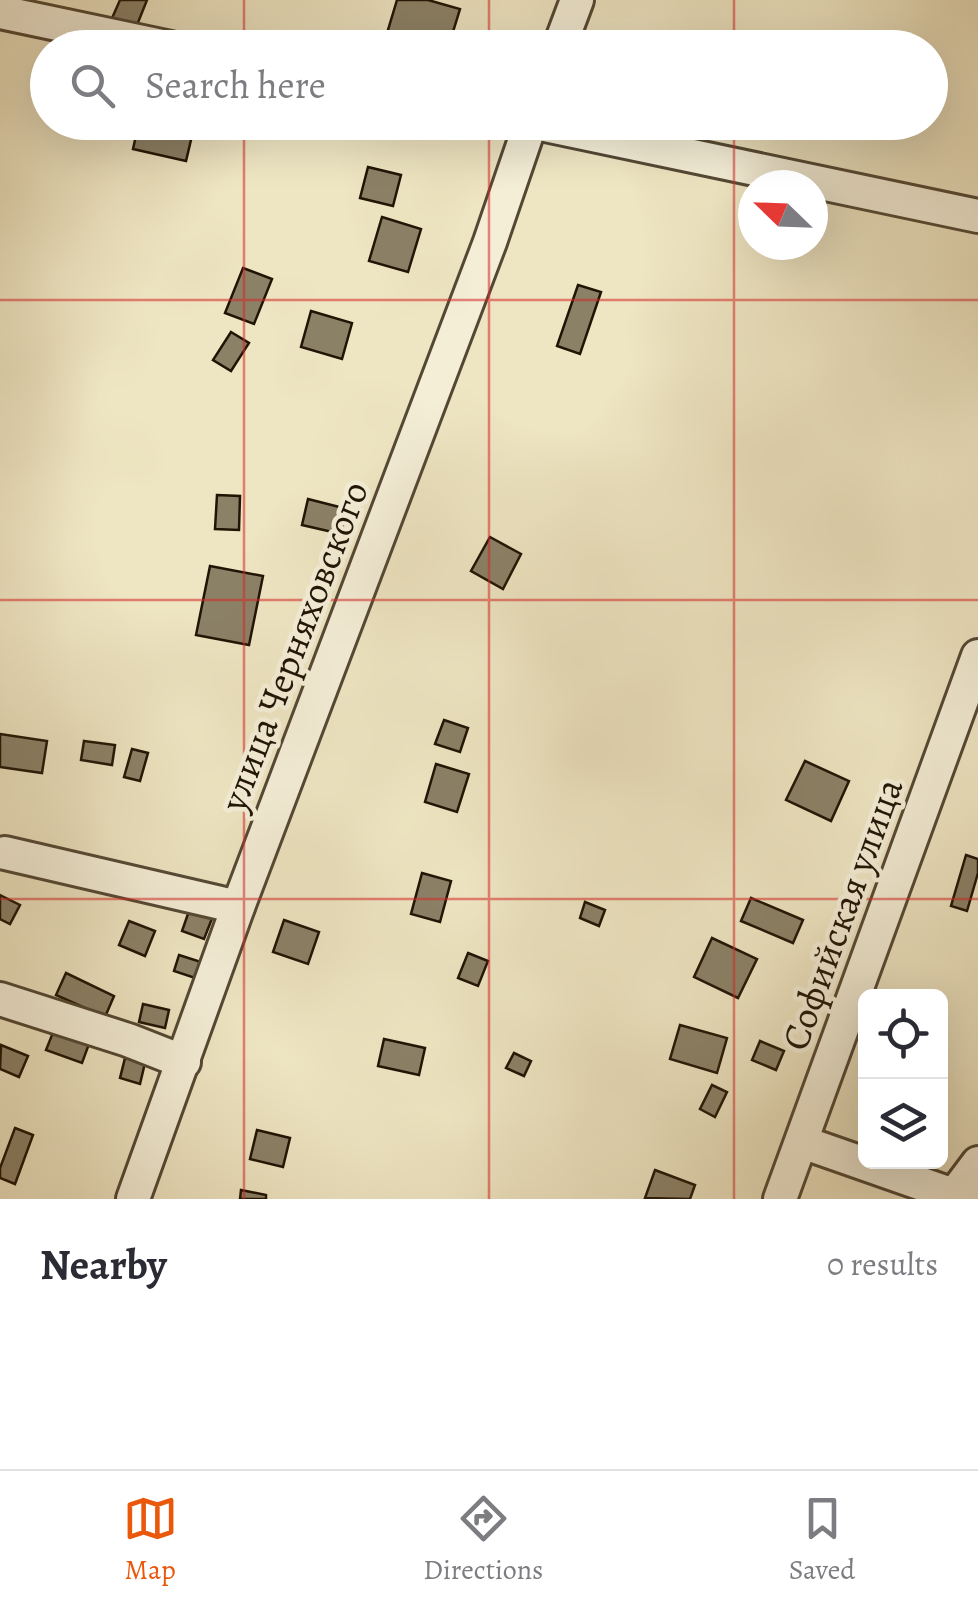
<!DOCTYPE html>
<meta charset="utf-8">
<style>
body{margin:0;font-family:Alegreya,serif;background:#f7f7f7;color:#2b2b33}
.controls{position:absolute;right:30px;bottom:30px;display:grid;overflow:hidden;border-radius:15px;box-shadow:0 10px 40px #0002}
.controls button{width:90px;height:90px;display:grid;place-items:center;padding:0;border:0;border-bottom:2px solid #e1e1e2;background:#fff;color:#2b2b33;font:50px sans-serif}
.compass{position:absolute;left:738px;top:170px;width:90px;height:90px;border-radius:50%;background:#fff;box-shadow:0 10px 40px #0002;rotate:293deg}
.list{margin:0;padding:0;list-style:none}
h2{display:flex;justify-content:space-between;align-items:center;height:130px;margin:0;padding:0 40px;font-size:42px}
h2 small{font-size:32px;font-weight:400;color:#7c7c81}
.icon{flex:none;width:55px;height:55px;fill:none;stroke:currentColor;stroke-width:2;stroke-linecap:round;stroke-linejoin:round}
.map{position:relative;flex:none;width:978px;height:1199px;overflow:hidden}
.search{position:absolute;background:#fff;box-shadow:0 10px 40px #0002;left:30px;right:30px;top:30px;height:110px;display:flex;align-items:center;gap:25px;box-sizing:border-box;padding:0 35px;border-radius:55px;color:#7c7c81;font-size:38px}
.sheet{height:270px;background:#fff}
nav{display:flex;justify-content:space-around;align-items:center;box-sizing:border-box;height:140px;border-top:2px solid #e1e1e2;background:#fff;font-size:28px;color:#7c7c81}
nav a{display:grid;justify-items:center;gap:5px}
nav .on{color:#ea580c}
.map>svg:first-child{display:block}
.building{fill:#8b8167;stroke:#201405;stroke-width:2.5}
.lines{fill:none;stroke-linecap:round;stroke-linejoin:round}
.minor-casing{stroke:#544834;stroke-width:38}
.minor{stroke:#f4eed7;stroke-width:32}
.grid{fill:none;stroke:#d62828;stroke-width:2.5;stroke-opacity:0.55}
.labels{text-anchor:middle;stroke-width:9;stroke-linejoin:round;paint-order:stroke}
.street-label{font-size:38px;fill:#201405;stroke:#f4eed7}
</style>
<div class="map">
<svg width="978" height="1199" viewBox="0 0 978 1199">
<rect width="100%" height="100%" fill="#eee5c2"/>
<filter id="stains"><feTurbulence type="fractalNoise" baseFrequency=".002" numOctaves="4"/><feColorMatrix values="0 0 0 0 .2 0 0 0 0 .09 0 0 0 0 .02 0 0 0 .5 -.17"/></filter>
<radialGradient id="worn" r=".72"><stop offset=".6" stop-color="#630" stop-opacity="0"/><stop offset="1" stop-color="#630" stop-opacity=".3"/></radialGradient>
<g class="building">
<path d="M120 0H147L133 35 109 25Z"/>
<path d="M397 0H428L460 9 448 48H410L385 40Z"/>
<path d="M139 122 195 123 186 161 133 149Z"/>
<path d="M368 167 401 175 393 206 360 198Z"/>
<path d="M382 217 421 229 408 272 369 261Z"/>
<path d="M243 268 272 279 254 324 225 313Z"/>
<path d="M578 285 601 292 580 354 557 346Z"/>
<path d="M311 311 352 323 342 359 301 347Z"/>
<path d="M231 332 249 343 231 371 213 360Z"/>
<path d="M217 495 240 496 239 530 215 529Z"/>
<path d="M308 499 347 509 341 534 302 525Z"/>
<path d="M490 537 521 554 503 589 471 571Z"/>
<path d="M210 566 263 576 249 645 196 635Z"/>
<path d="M444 720 468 728 460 752 435 744Z"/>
<path d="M0 734 47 741 42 773 0 767Z"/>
<path d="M84 741 115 745 112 765 81 760Z"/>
<path d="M132 749 148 753 140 781 124 777Z"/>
<path d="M805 761 849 781 831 821 786 800Z"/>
<path d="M436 764 469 774 457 812 425 802Z"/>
<path d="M966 855 978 859V873L967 911 951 906Z"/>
<path d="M422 873 451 881 440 922 411 914Z"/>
<path d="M0 895 20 905 10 924 0 919Z"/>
<path d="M751 898 803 920 793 943 741 921Z"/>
<path d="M585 902 605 910 599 926 580 918Z"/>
<path d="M190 908 213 916 204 939 182 931Z"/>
<path d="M284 920 319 932 308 964 273 952Z"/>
<path d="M129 921 155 931 145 956 119 945Z"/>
<path d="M712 938 757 959 738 998 694 977Z"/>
<path d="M468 953 488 961 478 986 458 978Z"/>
<path d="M179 955 201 962 195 978 174 971Z"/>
<path d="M66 973 114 996 105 1017 56 995Z"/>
<path d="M143 1004 169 1010 165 1028 139 1022Z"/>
<path d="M680 1025 727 1038 717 1073 670 1059Z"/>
<path d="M54 1030 89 1044 82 1063 46 1050Z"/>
<path d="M384 1039 425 1048 419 1075 378 1066Z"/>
<path d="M760 1041 784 1051 776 1070 752 1060Z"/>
<path d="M1 1045 28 1056 19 1077 0 1069Z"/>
<path d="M514 1053 531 1061 524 1076 506 1068Z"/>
<path d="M125 1058 145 1063 140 1084 120 1078Z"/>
<path d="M712 1085 727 1092 715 1117 700 1109Z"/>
<path d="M15 1128 33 1135 15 1184 0 1178V1168Z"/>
<path d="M257 1130 290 1138 283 1167 250 1159Z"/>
<path d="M655 1170 695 1185 690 1199 645 1198Z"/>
<path d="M241 1190 266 1195V1199H240Z"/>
</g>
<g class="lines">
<g class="minor-casing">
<g id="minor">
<path d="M0 12 171 48"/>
<path d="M559 48 577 0"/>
<path d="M531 122 978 216"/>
<path d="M5 853 238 907"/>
<path d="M0 999 128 1040 184 1062"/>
<path d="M802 1142 965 1199"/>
<path d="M954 1195 978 1163"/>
<path d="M133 1199 238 907 490 242 531 122"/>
<path d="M780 1199 978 656"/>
</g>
</g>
<use href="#minor" class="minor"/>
</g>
<path class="grid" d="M244 0V48M489 0V48M734 0V48M244 122V1199M489 122V1199M734 122V1199M0 300H978M0 600H978M0 899H978"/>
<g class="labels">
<g class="street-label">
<text transform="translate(294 646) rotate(-69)" y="13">улица Черняховского</text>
<text transform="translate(842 914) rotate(-70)" y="13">Софийская улица</text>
</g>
</g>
<rect width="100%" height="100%" filter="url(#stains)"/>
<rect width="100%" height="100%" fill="url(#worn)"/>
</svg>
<div class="controls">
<button><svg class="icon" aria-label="locate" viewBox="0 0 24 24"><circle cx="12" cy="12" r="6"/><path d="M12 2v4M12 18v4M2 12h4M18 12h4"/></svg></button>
<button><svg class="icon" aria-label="layers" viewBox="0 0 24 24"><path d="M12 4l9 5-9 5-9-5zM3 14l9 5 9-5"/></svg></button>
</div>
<svg class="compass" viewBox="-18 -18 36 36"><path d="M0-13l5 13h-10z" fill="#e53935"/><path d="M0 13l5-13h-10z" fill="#7c7c81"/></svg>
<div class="search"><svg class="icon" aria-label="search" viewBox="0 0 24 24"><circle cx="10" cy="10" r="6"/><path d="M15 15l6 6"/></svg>Search here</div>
</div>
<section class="sheet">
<h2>Nearby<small>0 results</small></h2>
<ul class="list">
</ul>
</section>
<nav>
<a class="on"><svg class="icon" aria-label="map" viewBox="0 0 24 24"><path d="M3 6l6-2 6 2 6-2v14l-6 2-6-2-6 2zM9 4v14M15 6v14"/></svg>Map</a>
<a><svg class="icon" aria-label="directions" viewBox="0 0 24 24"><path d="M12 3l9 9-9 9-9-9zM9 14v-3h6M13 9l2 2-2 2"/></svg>Directions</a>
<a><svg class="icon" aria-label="saved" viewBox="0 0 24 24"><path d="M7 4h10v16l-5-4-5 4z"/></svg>Saved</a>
</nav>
